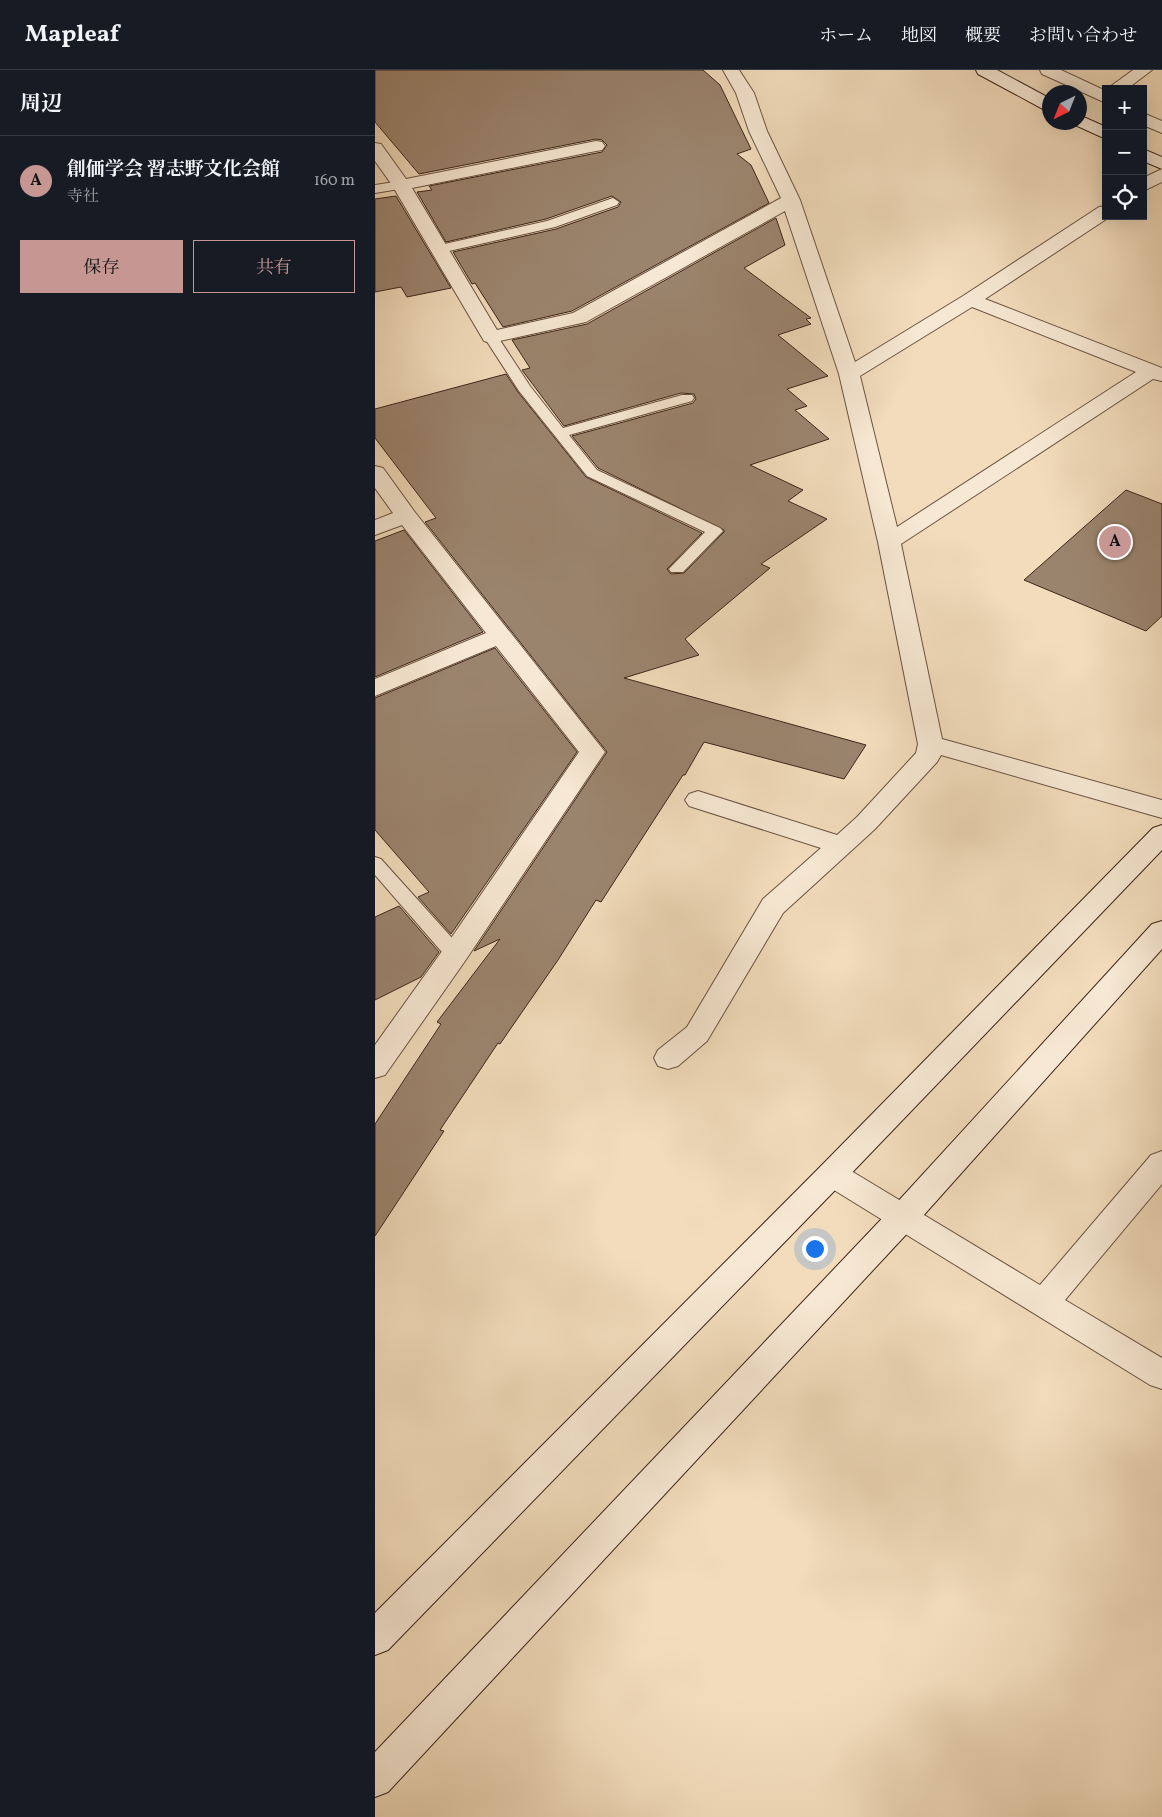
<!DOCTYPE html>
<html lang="ja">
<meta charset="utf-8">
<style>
body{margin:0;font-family:Vollkorn,"Noto Serif JP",serif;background:#242831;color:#f1f3f6}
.controls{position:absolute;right:15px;top:15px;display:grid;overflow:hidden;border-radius:0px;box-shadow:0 5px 20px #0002}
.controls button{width:45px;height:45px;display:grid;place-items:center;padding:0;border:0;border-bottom:1px solid #363941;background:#171b24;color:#f1f3f6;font:25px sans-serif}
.compass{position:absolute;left:667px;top:15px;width:45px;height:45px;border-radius:50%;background:#171b24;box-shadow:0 5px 20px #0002;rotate:223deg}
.you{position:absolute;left:439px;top:1178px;width:18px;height:18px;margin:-12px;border:4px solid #fff;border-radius:50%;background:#1a73e8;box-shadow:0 0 0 8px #1a73e833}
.badge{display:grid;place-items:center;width:32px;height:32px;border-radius:50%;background:#c59692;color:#111;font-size:16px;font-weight:700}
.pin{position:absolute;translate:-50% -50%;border:2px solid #fff;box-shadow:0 1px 5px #0006}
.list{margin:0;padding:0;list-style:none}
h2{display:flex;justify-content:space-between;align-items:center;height:65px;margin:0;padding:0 20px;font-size:21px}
h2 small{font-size:16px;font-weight:400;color:#9ea1a6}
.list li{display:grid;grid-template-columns:32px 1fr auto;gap:15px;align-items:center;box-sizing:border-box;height:90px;padding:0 20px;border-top:1px solid #363941}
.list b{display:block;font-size:19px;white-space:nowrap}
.list p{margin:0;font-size:16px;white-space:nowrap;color:#9ea1a6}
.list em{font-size:16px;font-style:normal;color:#9ea1a6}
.actions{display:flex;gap:10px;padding:15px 20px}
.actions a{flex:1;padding:11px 0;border:1px solid #c59692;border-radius:0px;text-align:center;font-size:18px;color:#c59692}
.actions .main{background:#c59692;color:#111}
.icon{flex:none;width:28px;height:28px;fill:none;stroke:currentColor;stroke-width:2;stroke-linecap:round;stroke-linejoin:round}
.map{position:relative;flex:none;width:787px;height:1747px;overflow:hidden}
header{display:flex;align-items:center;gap:30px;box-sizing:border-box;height:70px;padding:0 25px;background:#171b24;border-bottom:1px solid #363941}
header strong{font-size:24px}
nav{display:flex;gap:28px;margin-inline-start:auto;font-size:18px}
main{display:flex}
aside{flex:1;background:#171b24}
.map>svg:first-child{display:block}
.building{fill:#9b846e;stroke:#3d251a}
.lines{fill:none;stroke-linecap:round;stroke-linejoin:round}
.lane-casing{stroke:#6a5342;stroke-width:2}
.street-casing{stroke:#6a5342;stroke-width:2}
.secondary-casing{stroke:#3d251a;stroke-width:2}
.lane{fill:#f7e8d3;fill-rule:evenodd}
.street{fill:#f7e8d3;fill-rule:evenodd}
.secondary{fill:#f7e8d3;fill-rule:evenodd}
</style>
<header>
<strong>Mapleaf</strong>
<nav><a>ホーム</a><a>地図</a><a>概要</a><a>お問い合わせ</a></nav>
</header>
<main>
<aside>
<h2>周辺<small></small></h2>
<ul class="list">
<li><span class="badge">A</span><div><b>創価学会 習志野文化会館</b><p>寺社</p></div><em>160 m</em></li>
</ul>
<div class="actions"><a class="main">保存</a><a>共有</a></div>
</aside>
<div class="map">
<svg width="787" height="1747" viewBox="0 0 787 1747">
<rect width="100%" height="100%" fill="#f2dcbc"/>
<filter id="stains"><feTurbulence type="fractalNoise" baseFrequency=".004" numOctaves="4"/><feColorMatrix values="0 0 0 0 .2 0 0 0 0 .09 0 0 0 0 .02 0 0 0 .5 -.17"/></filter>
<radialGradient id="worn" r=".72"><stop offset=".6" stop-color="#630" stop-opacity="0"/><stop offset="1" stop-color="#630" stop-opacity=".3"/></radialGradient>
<g class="building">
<path d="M0 0H328L345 15 376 79 362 84 376 95 394 133 197 241 128 257 100 213 97 214 78 182 181 159 243 137 246 132 237 126 171 149 71 172 42 122 57 120 54 116 227 82 232 75 227 70 221 69 44 104 0 52Z"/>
<path d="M21 126 76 218 32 227 26 217 0 222V129Z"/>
<path d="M401 148 410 175 369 198 436 248 431 249 436 254 403 265 453 306 412 319 432 336 420 340 454 369 375 395 428 420 413 431 452 449 386 494 395 498 310 569 324 585 249 608 491 675 469 709 329 672 310 705H308L226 832 221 830 183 890 125 974 123 973 65 1060 69 1061 0 1166V1054L66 954 62 952 125 869 99 881 232 682 50 452 61 448 0 368V339L131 304 143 322 211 407 327 463 292 499 296 504 309 503 349 462V460L223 398 197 366 318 333 321 329 319 324 306 323 189 356 147 300 155 298 137 270 212 254Z"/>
<path d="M751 420 787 434V546L771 561 649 510Z"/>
<path d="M29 460 108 562 0 607V471Z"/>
<path d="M120 578 202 682 76 864 43 827 54 822 0 760V628Z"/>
<path d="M24 836 64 882 46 907 0 930V847Z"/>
</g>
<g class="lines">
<g class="lane-casing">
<g id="lane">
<path d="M26 111 32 115 30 118 0 123V115Z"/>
<path d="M238 128 244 132 242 135 180 157 65 183 59 179 65 175 172 151Z"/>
<path d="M116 263 121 264 155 316 188 358 307 325H317L319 328 317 331 194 365 222 400 345 458 348 461 345 464 308 502H296L294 499 330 462 212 406 144 321 109 267Z"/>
<path d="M0 787 6 789 87 879 89 884 87 889 80 891 73 889 0 805Z"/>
</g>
</g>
<g class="street-casing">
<g id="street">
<path d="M348 0H364L379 23 392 61 425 130 480 292 588 226 724 137 731 136V146H736L610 229 787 298V311L778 309 526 474 567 669 787 730V748L566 685 562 692 500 759 408 843 332 971 303 996 293 999 283 996 279 988 283 980 312 957 388 829 446 778 314 736 310 730 314 724 323 721 462 765 482 747 541 683 543 674 503 472 464 304 410 141 211 252 116 273 109 271 17 115 0 91V73L6 74 31 109 221 71 227 72 230 76 227 80 221 81 37 118 122 260 198 243 406 128 374 61 361 23ZM597 237 761 302 522 457 485 306Z"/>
<path d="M665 0H686L731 21V33L667 4Z"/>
<path d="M758 0H777L752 19H732Z"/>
<path d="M768 43 787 51V63L768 55Z"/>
<path d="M787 99V112L768 121V108Z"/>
<path d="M0 396 8 398 39 441 230 682 90 891 10 1005 0 1008V975L70 877 204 682 121 576 0 626V609L111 563 27 455 0 465V450L18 443 0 418Z"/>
<path d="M787 1081V1114L690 1230 787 1288V1319L775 1315 446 1112 442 1104 446 1096 457 1092 468 1096 665 1215 776 1085Z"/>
</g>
</g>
<g class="secondary-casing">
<g id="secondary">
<path d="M601 0H622L674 28V40L668 39 603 4Z"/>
<path d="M704 45 731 57V69L698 54 704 52Z"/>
<path d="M768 79 787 87V99L768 91Z"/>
<path d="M787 755V780L468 1112 13 1580 0 1585V1543L446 1096 778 758Z"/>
<path d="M787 851V879L539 1156 13 1722 0 1727V1682L517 1138 777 854Z"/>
</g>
</g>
<use href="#lane" class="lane"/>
<use href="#street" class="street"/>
<use href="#secondary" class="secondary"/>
</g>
<rect width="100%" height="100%" filter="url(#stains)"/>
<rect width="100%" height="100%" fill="url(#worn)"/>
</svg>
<div class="controls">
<button>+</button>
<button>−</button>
<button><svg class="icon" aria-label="locate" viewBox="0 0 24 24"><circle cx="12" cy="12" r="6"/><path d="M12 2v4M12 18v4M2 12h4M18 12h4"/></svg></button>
</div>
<svg class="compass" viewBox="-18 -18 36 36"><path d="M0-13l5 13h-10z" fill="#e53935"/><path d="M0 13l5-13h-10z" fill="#9ea1a6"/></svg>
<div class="you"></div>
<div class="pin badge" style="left:740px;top:472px">A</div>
</div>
</main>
